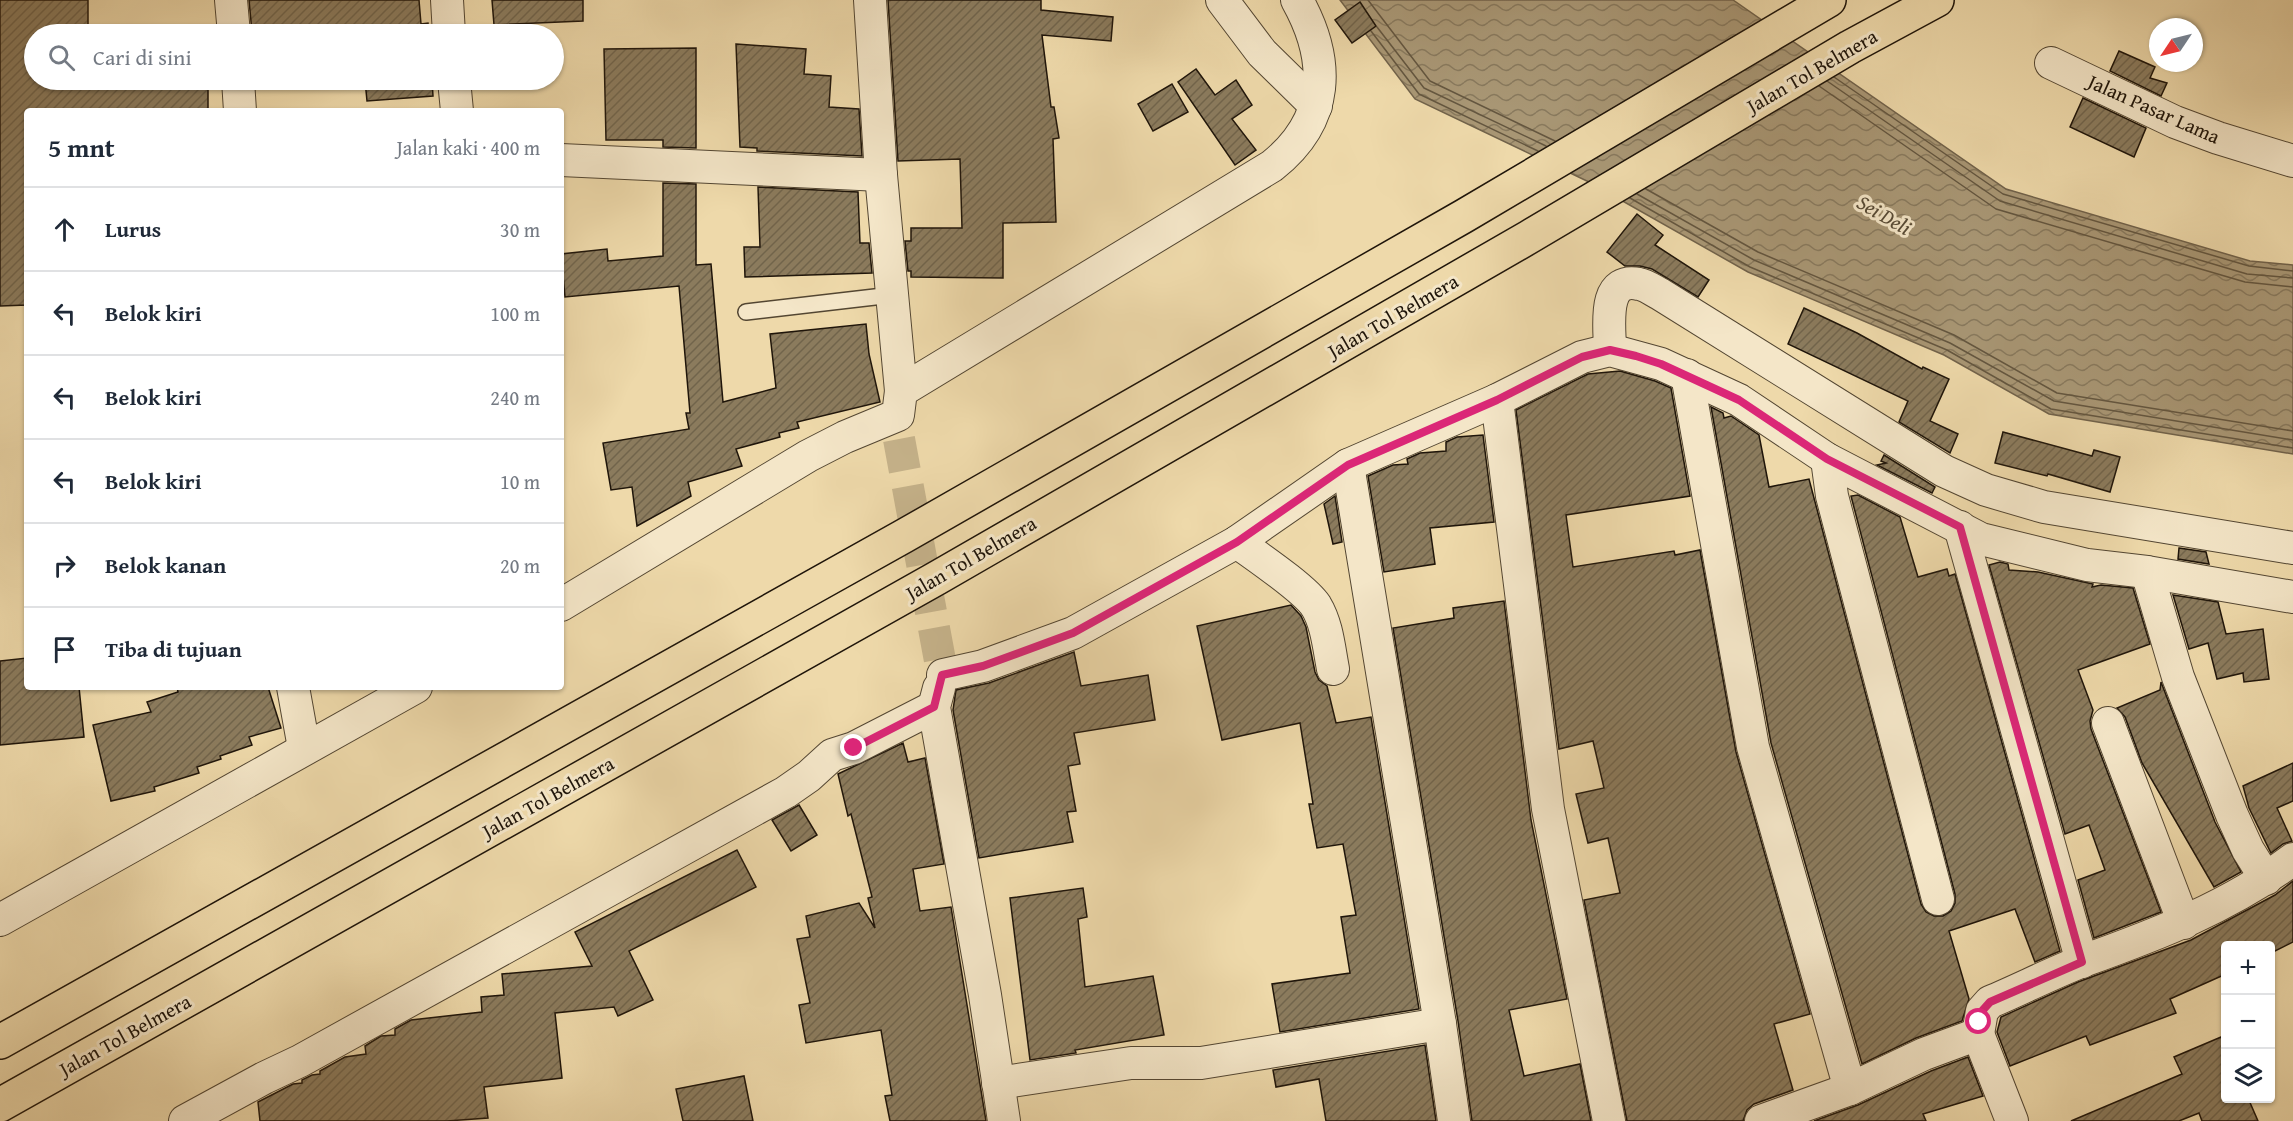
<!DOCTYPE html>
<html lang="id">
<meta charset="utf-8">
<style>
body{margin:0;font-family:"Gentium Book Plus",serif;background:#f6f6f7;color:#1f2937}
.controls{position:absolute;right:18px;bottom:18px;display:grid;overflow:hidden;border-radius:6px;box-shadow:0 2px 4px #0004}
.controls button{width:54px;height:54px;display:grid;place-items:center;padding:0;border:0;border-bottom:2px solid #e0e1e3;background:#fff;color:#1f2937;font:30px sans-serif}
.compass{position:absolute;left:2149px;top:18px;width:54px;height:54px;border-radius:50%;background:#fff;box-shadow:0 2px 4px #0004;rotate:235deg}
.stop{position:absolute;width:18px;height:18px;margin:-14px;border:4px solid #db2777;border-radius:50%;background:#fff}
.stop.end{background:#db2777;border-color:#fff;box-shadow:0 2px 6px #0008}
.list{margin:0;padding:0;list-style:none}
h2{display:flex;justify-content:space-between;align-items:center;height:78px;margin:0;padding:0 24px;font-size:26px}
h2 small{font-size:20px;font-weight:400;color:#747a83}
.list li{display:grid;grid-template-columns:39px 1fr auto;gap:18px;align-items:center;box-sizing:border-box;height:84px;padding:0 24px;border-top:2px solid #e0e1e3}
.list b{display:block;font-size:22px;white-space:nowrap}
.list em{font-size:20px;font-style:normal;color:#747a83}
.icon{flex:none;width:33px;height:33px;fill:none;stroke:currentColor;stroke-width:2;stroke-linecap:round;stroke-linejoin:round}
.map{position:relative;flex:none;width:2293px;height:1121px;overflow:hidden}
.search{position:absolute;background:#fff;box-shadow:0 2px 4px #0004;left:24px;top:24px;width:540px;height:66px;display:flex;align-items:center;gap:15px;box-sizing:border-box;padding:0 21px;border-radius:33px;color:#747a83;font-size:22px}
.panel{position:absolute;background:#fff;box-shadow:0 2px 4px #0004;left:24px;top:108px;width:540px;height:582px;border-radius:6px}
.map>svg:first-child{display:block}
.water{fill:url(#water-waves);stroke:#71624a;stroke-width:1.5}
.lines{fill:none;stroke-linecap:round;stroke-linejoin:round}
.shore{stroke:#64563f;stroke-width:1.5}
.building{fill:url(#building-hatch);stroke:#1f150a;stroke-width:1.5}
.minor-tunnel{stroke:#c5b28a;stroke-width:32;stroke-dasharray:32 16;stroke-linecap:butt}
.service-casing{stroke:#534632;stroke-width:18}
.minor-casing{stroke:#534632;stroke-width:34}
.motorway-casing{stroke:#1f150a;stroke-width:36}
.service{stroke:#f4e6c8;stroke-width:15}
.minor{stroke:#f4e6c8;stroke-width:32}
.motorway{stroke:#eed9aa;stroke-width:33}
.route{stroke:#db2777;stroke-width:8}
.labels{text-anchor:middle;stroke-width:6;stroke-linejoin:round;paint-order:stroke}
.street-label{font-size:20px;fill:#1f150a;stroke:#f4e6c8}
.water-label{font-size:21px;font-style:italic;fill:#564934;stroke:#f4e6c8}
</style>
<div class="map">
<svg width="2293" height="1121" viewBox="0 0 2293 1121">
<defs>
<pattern id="water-waves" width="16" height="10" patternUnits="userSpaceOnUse" patternTransform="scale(1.5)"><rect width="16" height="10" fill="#a89674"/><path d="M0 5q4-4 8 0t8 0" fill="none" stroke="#88795d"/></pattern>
<pattern id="building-hatch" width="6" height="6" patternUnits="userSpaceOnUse" patternTransform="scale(1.5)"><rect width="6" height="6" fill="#8b7b5d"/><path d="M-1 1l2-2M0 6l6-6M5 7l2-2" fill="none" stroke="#71644b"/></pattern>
</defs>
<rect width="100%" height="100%" fill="#eed9aa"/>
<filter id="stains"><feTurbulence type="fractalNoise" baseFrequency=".00333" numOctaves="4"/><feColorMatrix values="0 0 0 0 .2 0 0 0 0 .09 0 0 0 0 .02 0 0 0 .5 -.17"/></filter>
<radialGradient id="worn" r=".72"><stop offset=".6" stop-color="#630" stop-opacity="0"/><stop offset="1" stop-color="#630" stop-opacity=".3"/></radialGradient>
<path class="water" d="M1340 0H1733L2006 189 2250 261 2293 265V454L2049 414 1944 355 1748 272 1589 182 1415 99Z"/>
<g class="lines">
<g class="shore">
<path d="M1368 0 1430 81 1555 141"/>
<path d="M1377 27 1424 88 1546 146"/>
<path d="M1371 31 1419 94 1538 151"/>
<path d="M1834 77 2003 194 2249 266 2293 271"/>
<path d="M1827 81 2000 201 2247 274 2293 278"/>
<path d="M1819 86 1996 209 2245 282 2293 287"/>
<path d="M1646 189 1758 252 1954 335 2057 393 2293 431"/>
<path d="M1637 194 1754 260 1950 343 2054 401 2293 440"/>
<path d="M1630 198 1750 267 1947 350 2051 409 2293 448"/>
</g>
</g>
<g class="building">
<path d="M0 0H88V34H34V80H122V87L208 88V111H27V305L0 306Z"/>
<path d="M249 0H419L421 24 428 23 429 34H302L301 29 252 32Z"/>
<path d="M492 0H583V21L494 25Z"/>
<path d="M888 0H1041V10L1113 17 1111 41 1042 35 1051 107H1054L1059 138 1053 139 1056 222 1003 223V278L911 277V271H908L905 241H911V228H962L960 159 898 161Z"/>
<path d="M1360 2 1376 26 1352 43 1335 20Z"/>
<path d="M736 44 806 49 804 74 831 76 829 107 859 109 862 156 757 151V148L740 147Z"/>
<path d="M696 48V148L663 147V140H606L604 49Z"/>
<path d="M2119 51 2155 67 2150 78 2167 83 2161 96 2110 71Z"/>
<path d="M1196 69 1215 95 1236 80 1252 105 1232 119 1256 150 1235 165 1178 82Z"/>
<path d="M365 80H432L433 96 367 101Z"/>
<path d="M1172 84 1188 112 1153 131 1138 104Z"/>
<path d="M2083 98 2146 128 2134 157 2070 127Z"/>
<path d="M663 183 696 184V265L711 264 723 402 776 388 770 334 866 324 869 354 880 402 797 422 799 428 779 433 780 437 736 449 742 466 688 482 691 496 637 526 632 487 611 490 603 443 689 429 686 413H690L679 286 565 297 561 254 607 249 608 261 663 256Z"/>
<path d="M758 187 858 192 860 243H869L872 273 745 277 744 247H760Z"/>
<path d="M1637 214 1663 235 1655 245 1709 280 1698 297 1652 269 1640 266H1625L1607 252Z"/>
<path d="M1804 308 1857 333 1922 369 1923 367 1949 379 1930 421 1958 434 1950 453 1899 422 1908 401 1788 344Z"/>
<path d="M1620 371 1655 381 1671 388 1690 496 1566 515 1573 567 1674 551 1675 555 1700 550 1736 752 1810 1014 1774 1024 1793 1090 1754 1104 1747 1110 1743 1121H1627L1584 900 1620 893 1608 838 1588 843 1576 794 1604 788 1593 741 1559 749 1516 410 1588 374Z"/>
<path d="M1711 407 1723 413 1724 418 1731 416 1759 435 1769 487 1809 479 1921 904 1926 912 1934 916H1943L1951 911 1955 903V894L1851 496 1858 495 1900 517 1918 577 1947 569 1949 576 1955 574 2060 951 2035 962 2015 909 1949 931 1969 999 1962 1021 1916 1038 1862 1064 1771 743Z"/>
<path d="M2003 432 2092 456 2094 450 2120 457 2110 492 2048 474 2047 476 1995 463Z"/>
<path d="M1483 435 1494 522 1430 528 1435 564 1384 572 1368 476 1393 465 1408 464 1407 459 1420 453 1446 451V442L1457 437Z"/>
<path d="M1884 455 1935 487 1932 493 1877 465 1886 463 1881 461Z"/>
<path d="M1335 496 1342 542 1333 544 1324 504Z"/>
<path d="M2179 548 2206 552 2209 564 2178 559Z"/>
<path d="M2000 562 2008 564 2009 570 2038 572 2093 584 2092 587 2101 585 2133 588 2150 644 2078 670 2093 710 2090 721 2091 729 2161 912 2094 938 2078 880 2105 870 2089 825 2065 834 1989 565Z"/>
<path d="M2173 595 2218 602 2226 634 2263 629 2269 679 2244 682 2243 673 2217 679 2208 643 2189 649Z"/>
<path d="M1504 601 1531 820 1567 999 1509 1010 1524 1076 1580 1064 1591 1121H1472L1458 1021 1393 628 1454 618 1453 608Z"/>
<path d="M1291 605 1301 616 1306 627 1315 672 1319 680 1327 686 1336 723 1371 717 1419 1009 1280 1032 1272 984 1350 973 1341 917 1356 915 1343 844 1317 848 1309 804H1313L1300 723 1222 740 1197 626Z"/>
<path d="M1074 652 1081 686 1148 675 1155 720 1074 733 1080 764 1068 766 1076 811 1067 812 1073 842 979 858 953 710 956 690 989 683Z"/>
<path d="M27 658V687H79L84 737 0 745V661Z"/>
<path d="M2161 682 2215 822 2241 872 2214 887 2142 763 2125 717 2117 708 2160 690Z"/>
<path d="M177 687H268L281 728 249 737 252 745 220 756 221 759 197 767 199 773 154 787 155 791 111 801 93 725 151 712 147 702 178 692Z"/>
<path d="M903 743 908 762 925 758 944 864 913 869 920 911 951 907 986 1121H890L885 1096 892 1095 881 1030 806 1043 799 1005 810 1003 797 939 810 937 806 916 859 903 875 928 868 898 872 897 851 814 848 816 838 774Z"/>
<path d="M2293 763V801L2277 808 2292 841 2283 844 2271 853 2249 808 2243 786Z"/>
<path d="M799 805 817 835 791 851 772 820Z"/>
<path d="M737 850 756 887 629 951 653 1000 618 1016 614 1007 555 1013 562 1078 484 1087 488 1118 447 1121H260L258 1102 293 1084 302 1083V1080L312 1075 320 1074V1071L345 1057 366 1054 365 1046 381 1036 395 1035V1029L411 1020 482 1012 481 997 504 995 502 974 592 966 575 932Z"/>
<path d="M2293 881V942L2271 953V945H2226V974L2170 999 2176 1013 2090 1045 2086 1036 2010 1066 1997 1032 2001 1017 2078 982 2191 940 2275 895Z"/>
<path d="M1083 888 1087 917 1078 919 1085 987 1153 976 1164 1035 1075 1050 1076 1053 1030 1060 1010 898Z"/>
<path d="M2221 1037 2226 1047V1098H2248L2258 1121H2202L2199 1113 2179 1121H2071L2182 1074 2174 1057Z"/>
<path d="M1425 1045 1436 1121H1326L1319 1079 1276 1087 1273 1070Z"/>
<path d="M1968 1057 1983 1096 1923 1114 1926 1121H1814L1858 1105 1931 1071Z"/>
<path d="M744 1076 753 1121H683L676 1089Z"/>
</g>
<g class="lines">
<path class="minor-tunnel" d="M899 439 941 666"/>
<g class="service-casing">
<path id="service" d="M746 312 892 295"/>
</g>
<g class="minor-casing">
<g id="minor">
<path d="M231 0 234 34"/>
<path d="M447 0 449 34"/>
<path d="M870 0 881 175 901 391"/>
<path d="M1222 0 1262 53 1316 106"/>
<path d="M2051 63 2175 122 2218 138 2293 161"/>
<path d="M238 80 240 111"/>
<path d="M454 80 457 111"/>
<path d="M561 160 881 175"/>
<path d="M1610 350C1610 328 1601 276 1639 284 1646 285 1654 291 1660 294L1944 471 1986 490 2044 507 2293 548"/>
<path d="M1687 375 1753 747 1850 1089"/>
<path d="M1497 400 1548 809 1609 1121"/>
<path d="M1827 459 1832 496 1938 899"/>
<path d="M1348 465 1440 1024 1454 1121"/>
<path d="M1960 527 2082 962"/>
<path d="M1237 542C1256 556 1304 588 1316 606 1327 624 1329 648 1333 669"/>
<path d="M2147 572 2178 677 2232 815 2248 850 2266 879"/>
<path d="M561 605 808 456 845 437 898 415 901 391 1272 166C1330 120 1331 61 1297 0"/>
<path d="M943 675 983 666 1073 633 1237 542 1348 465 1497 400 1582 357 1610 350 1661 364 1739 400 1827 459 1981 539 2087 565 2147 572 2293 597"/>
<path d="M293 687 304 748"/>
<path d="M939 688 934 707 985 995 1004 1121"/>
<path d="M2108 723 2184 923"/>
<path d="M0 920 416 687"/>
<path d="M1978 1034 1982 1011 1990 1002C2021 989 2052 973 2083 961 2158 934 2229 907 2293 859"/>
<path d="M998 1083 1131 1063H1201L1440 1024"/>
<path d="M185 1121 264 1078 300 1061 786 792 809 776 832 755 854 748 934 707"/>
<path d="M1761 1121 1850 1089 1924 1054 1978 1034 2012 1121"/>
</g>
</g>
<g class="motorway-casing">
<g id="motorway">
<path d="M0 1042 904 536 1464 216 1829 0"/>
<path d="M0 1105 937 578 1529 237 1850 47 1937 0"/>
</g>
</g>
<use href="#service" class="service"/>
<use href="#minor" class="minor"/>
<use href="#motorway" class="motorway"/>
</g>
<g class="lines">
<path class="route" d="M854 748 934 707 942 675 983 666 1073 633 1237 542 1348 465 1497 400 1582 357 1610 350 1636 356 1661 364 1739 400 1827 459 1960 527 2082 962 1990 1002 1982 1011 1979 1022"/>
</g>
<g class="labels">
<g class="street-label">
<text transform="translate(1812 71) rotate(-30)" y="7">Jalan Tol Belmera</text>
<text transform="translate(2154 109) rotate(24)" y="7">Jalan Pasar Lama</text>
<text transform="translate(1393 316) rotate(-30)" y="7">Jalan Tol Belmera</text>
<text transform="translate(971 558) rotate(-30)" y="7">Jalan Tol Belmera</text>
<text transform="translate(548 797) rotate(-29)" y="7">Jalan Tol Belmera</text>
<text transform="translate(125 1035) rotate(-29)" y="7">Jalan Tol Belmera</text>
</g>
<g class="water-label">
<text transform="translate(1884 215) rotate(30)" y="7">Sei Deli</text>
</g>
</g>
<rect width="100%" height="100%" filter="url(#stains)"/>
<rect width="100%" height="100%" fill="url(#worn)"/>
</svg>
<div class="controls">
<button>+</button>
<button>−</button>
<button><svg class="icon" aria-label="layers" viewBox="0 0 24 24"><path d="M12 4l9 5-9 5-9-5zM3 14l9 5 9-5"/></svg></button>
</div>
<svg class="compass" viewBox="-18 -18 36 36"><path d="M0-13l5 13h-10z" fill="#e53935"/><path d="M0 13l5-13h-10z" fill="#747a83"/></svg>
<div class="stop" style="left:1979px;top:1022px"></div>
<div class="stop end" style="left:854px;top:748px"></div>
<div class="search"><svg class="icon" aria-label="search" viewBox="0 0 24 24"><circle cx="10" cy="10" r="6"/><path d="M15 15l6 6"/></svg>Cari di sini</div>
<section class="panel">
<h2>5 mnt<small>Jalan kaki · 400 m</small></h2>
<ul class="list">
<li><svg class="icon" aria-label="ahead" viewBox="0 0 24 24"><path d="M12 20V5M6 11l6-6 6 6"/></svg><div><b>Lurus</b></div><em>30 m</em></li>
<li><svg class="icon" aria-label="left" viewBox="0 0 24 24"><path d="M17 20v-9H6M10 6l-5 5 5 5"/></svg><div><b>Belok kiri</b></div><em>100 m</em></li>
<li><svg class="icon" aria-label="left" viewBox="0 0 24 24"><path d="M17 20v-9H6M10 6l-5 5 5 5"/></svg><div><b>Belok kiri</b></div><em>240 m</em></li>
<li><svg class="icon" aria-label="left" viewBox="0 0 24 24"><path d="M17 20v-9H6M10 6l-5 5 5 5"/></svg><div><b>Belok kiri</b></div><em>10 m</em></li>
<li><svg class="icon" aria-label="right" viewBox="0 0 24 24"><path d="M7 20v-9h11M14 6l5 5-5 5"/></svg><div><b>Belok kanan</b></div><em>20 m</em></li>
<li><svg class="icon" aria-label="arrive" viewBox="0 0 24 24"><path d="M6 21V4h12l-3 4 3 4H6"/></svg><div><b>Tiba di tujuan</b></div></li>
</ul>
</section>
</div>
